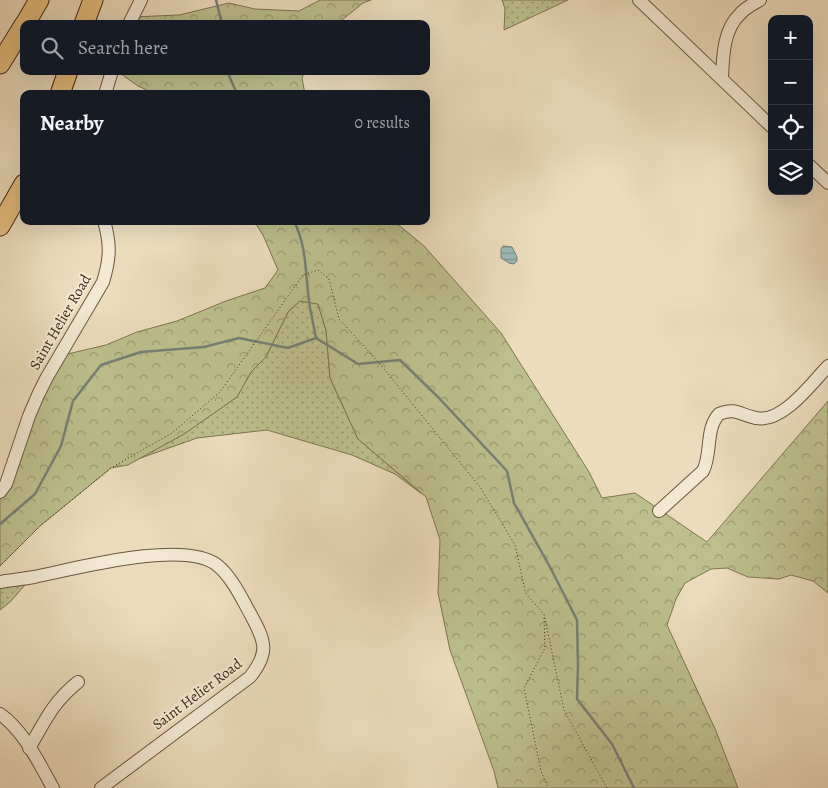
<!DOCTYPE html>
<meta charset="utf-8">
<style>
body{margin:0;font-family:Alegreya,serif;background:#242831;color:#f1f3f6}
.controls{position:absolute;right:15px;top:15px;display:grid;overflow:hidden;border-radius:10px;box-shadow:0 5px 20px #0002}
.controls button{width:45px;height:45px;display:grid;place-items:center;padding:0;border:0;border-bottom:1px solid #363941;background:#171b24;color:#f1f3f6;font:25px sans-serif}
.list{margin:0;padding:0;list-style:none}
h2{display:flex;justify-content:space-between;align-items:center;height:65px;margin:0;padding:0 20px;font-size:21px}
h2 small{font-size:16px;font-weight:400;color:#9ea1a6}
.icon{flex:none;width:28px;height:28px;fill:none;stroke:currentColor;stroke-width:2;stroke-linecap:round;stroke-linejoin:round}
.map{position:relative;flex:none;width:828px;height:788px;overflow:hidden}
.search{position:absolute;background:#171b24;box-shadow:0 5px 20px #0002;left:20px;top:20px;width:410px;height:55px;display:flex;align-items:center;gap:12px;box-sizing:border-box;padding:0 18px;border-radius:10px;color:#9ea1a6;font-size:19px}
.panel{position:absolute;background:#171b24;box-shadow:0 5px 20px #0002;left:20px;top:90px;width:410px;height:135px;border-radius:10px}
.map>svg:first-child{display:block}
.grass{fill:url(#grass-dots);stroke:#807452}
.forest{fill:url(#forest-crowns);stroke:#807452}
.water{fill:url(#water-rules);stroke:#768076}
.lines{fill:none;stroke-linecap:round;stroke-linejoin:round}
.stream{stroke:#768076;stroke-width:2.5}
.minor-casing{stroke:#6c563f;stroke-width:14}
.highway-casing{stroke:#422a15;stroke-width:21}
.path{stroke:#422a15;stroke-width:1;stroke-dasharray:1 2.5;stroke-linecap:butt}
.minor{stroke:#f3e8d4;stroke-width:12}
.highway{stroke:#e6be7e;stroke-width:19}
.labels{text-anchor:middle;stroke-width:4.5;stroke-linejoin:round;paint-order:stroke}
.street-label{font-size:15px;fill:#422a15;stroke:#f3e8d4}
</style>
<div class="map">
<svg width="828" height="788" viewBox="0 0 828 788">
<defs>
<pattern id="grass-dots" width="8" height="8" patternUnits="userSpaceOnUse" patternTransform="scale(1.25)"><rect width="8" height="8" fill="#bdbf8e"/><path d="M2 2h.1M6 6h.1" fill="none" stroke="#9b9b73" stroke-width="1.8" stroke-linecap="round"/></pattern>
<pattern id="forest-crowns" width="20" height="18" patternUnits="userSpaceOnUse" patternTransform="scale(1.25)"><rect width="20" height="18" fill="#bdbf8e"/><path d="M2 6a3 3 0 1 1 6 0M12 15a3 3 0 1 1 6 0" fill="none" stroke="#9b9b73"/></pattern>
<pattern id="water-rules" width="6" height="5" patternUnits="userSpaceOnUse" patternTransform="scale(1.25)"><rect width="6" height="5" fill="#99bab6"/><path d="M0 2.5h6" fill="none" stroke="#7e9793"/></pattern>
</defs>
<rect width="100%" height="100%" fill="#ecdcbd"/>
<filter id="stains"><feTurbulence type="fractalNoise" baseFrequency=".004" numOctaves="4"/><feColorMatrix values="0 0 0 0 .2 0 0 0 0 .09 0 0 0 0 .02 0 0 0 .5 -.17"/></filter>
<radialGradient id="worn" r=".72"><stop offset=".6" stop-color="#630" stop-opacity="0"/><stop offset="1" stop-color="#630" stop-opacity=".3"/></radialGradient>
<g class="grass">
<path d="M502 0H568L504 30 505 9Z"/>
<path d="M300 301 318 304 326 330 330 378 358 439 422 494 395 474 352 455 267 430 197 438 138 459 184 434 237 397 251 372 266 357 288 312Z"/>
<path d="M32 577 10 602 0 610V582Z"/>
</g>
<g class="forest">
<path d="M320 0H371L363 3 337 24H129L132 17 179 15 229 3 255 9 299 11Z"/>
<path d="M117 71H305L302 78 305 94H156L138 86Z"/>
<path d="M254 221H394L424 246 501 333 589 472 602 498 635 493 707 542 828 401V593L813 581 791 575 779 579 748 577 727 568 711 569 685 583 676 599 667 625 716 731 738 788H498L494 771 450 650 438 593 440 540 426 497 358 439 330 378 326 330 318 304 300 301 288 312 266 357 251 372 237 397 184 434 128 465 111 468 40 526 0 566V492L59 356 106 345 137 332 177 321 226 301 265 288 278 270 263 235Z"/>
</g>
<path class="water" d="M503 246 512 247 517 257V261L514 264 509 263 501 258V249Z"/>
<g class="lines">
<g class="stream">
<path d="M216 0 222 24"/>
<path d="M227 71 237 94"/>
<path d="M294 221C308 249 305 278 310 308 312 318 314 328 316 338L358 364 400 360 438 397 507 471 514 503 550 567 577 620 578 665 577 699 612 744 634 788"/>
<path d="M0 524 35 494 61 446 73 401 101 365 141 352 204 347 239 338 288 348 316 338"/>
</g>
<g class="minor-casing">
<g id="minor">
<path d="M639 0 772 127"/>
<path d="M129 24 141 0"/>
<path d="M722 78C723 57 723 30 740 14 745 8 753 4 760 0"/>
<path d="M105 94 112 71"/>
<path d="M809 165 828 183"/>
<path d="M0 492 6 484 29 416 38 395 47 377 103 282C110 259 111 245 104 221"/>
<path d="M659 511 703 471C712 454 705 429 719 414 736 407 740 415 756 418 782 424 812 383 828 366"/>
<path d="M0 582C11 580 23 579 34 577 74 569 184 539 217 565 232 577 242 599 251 615 265 641 270 652 250 677L101 788"/>
<path d="M0 714C24 731 39 763 53 788"/>
<path d="M29 748C46 720 52 703 78 682"/>
</g>
</g>
<g class="highway-casing">
<g id="highway">
<path d="M25 24 39 0"/>
<path d="M84 24 93 0"/>
<path d="M0 64 24 25"/>
<path d="M60 94 68 71"/>
<path d="M0 226 24 184"/>
</g>
</g>
<g class="path">
<path d="M0 566 40 526 111 468 172 433 220 392 303 275 318 270 329 279 339 319 380 364 480 487 515 545 526 594 544 614 564 710 607 788"/>
<path d="M544 618 545 648 524 688 541 771 548 788"/>
</g>
<use href="#minor" class="minor"/>
<use href="#highway" class="highway"/>
</g>
<g class="labels">
<g class="street-label">
<text transform="translate(60 322) rotate(-60)" y="5">Saint Helier Road</text>
<text transform="translate(197 694) rotate(-37)" y="5">Saint Helier Road</text>
</g>
</g>
<rect width="100%" height="100%" filter="url(#stains)"/>
<rect width="100%" height="100%" fill="url(#worn)"/>
</svg>
<div class="controls">
<button>+</button>
<button>−</button>
<button><svg class="icon" aria-label="locate" viewBox="0 0 24 24"><circle cx="12" cy="12" r="6"/><path d="M12 2v4M12 18v4M2 12h4M18 12h4"/></svg></button>
<button><svg class="icon" aria-label="layers" viewBox="0 0 24 24"><path d="M12 4l9 5-9 5-9-5zM3 14l9 5 9-5"/></svg></button>
</div>
<div class="search"><svg class="icon" aria-label="search" viewBox="0 0 24 24"><circle cx="10" cy="10" r="6"/><path d="M15 15l6 6"/></svg>Search here</div>
<section class="panel">
<h2>Nearby<small>0 results</small></h2>
<ul class="list">
</ul>
</section>
</div>
